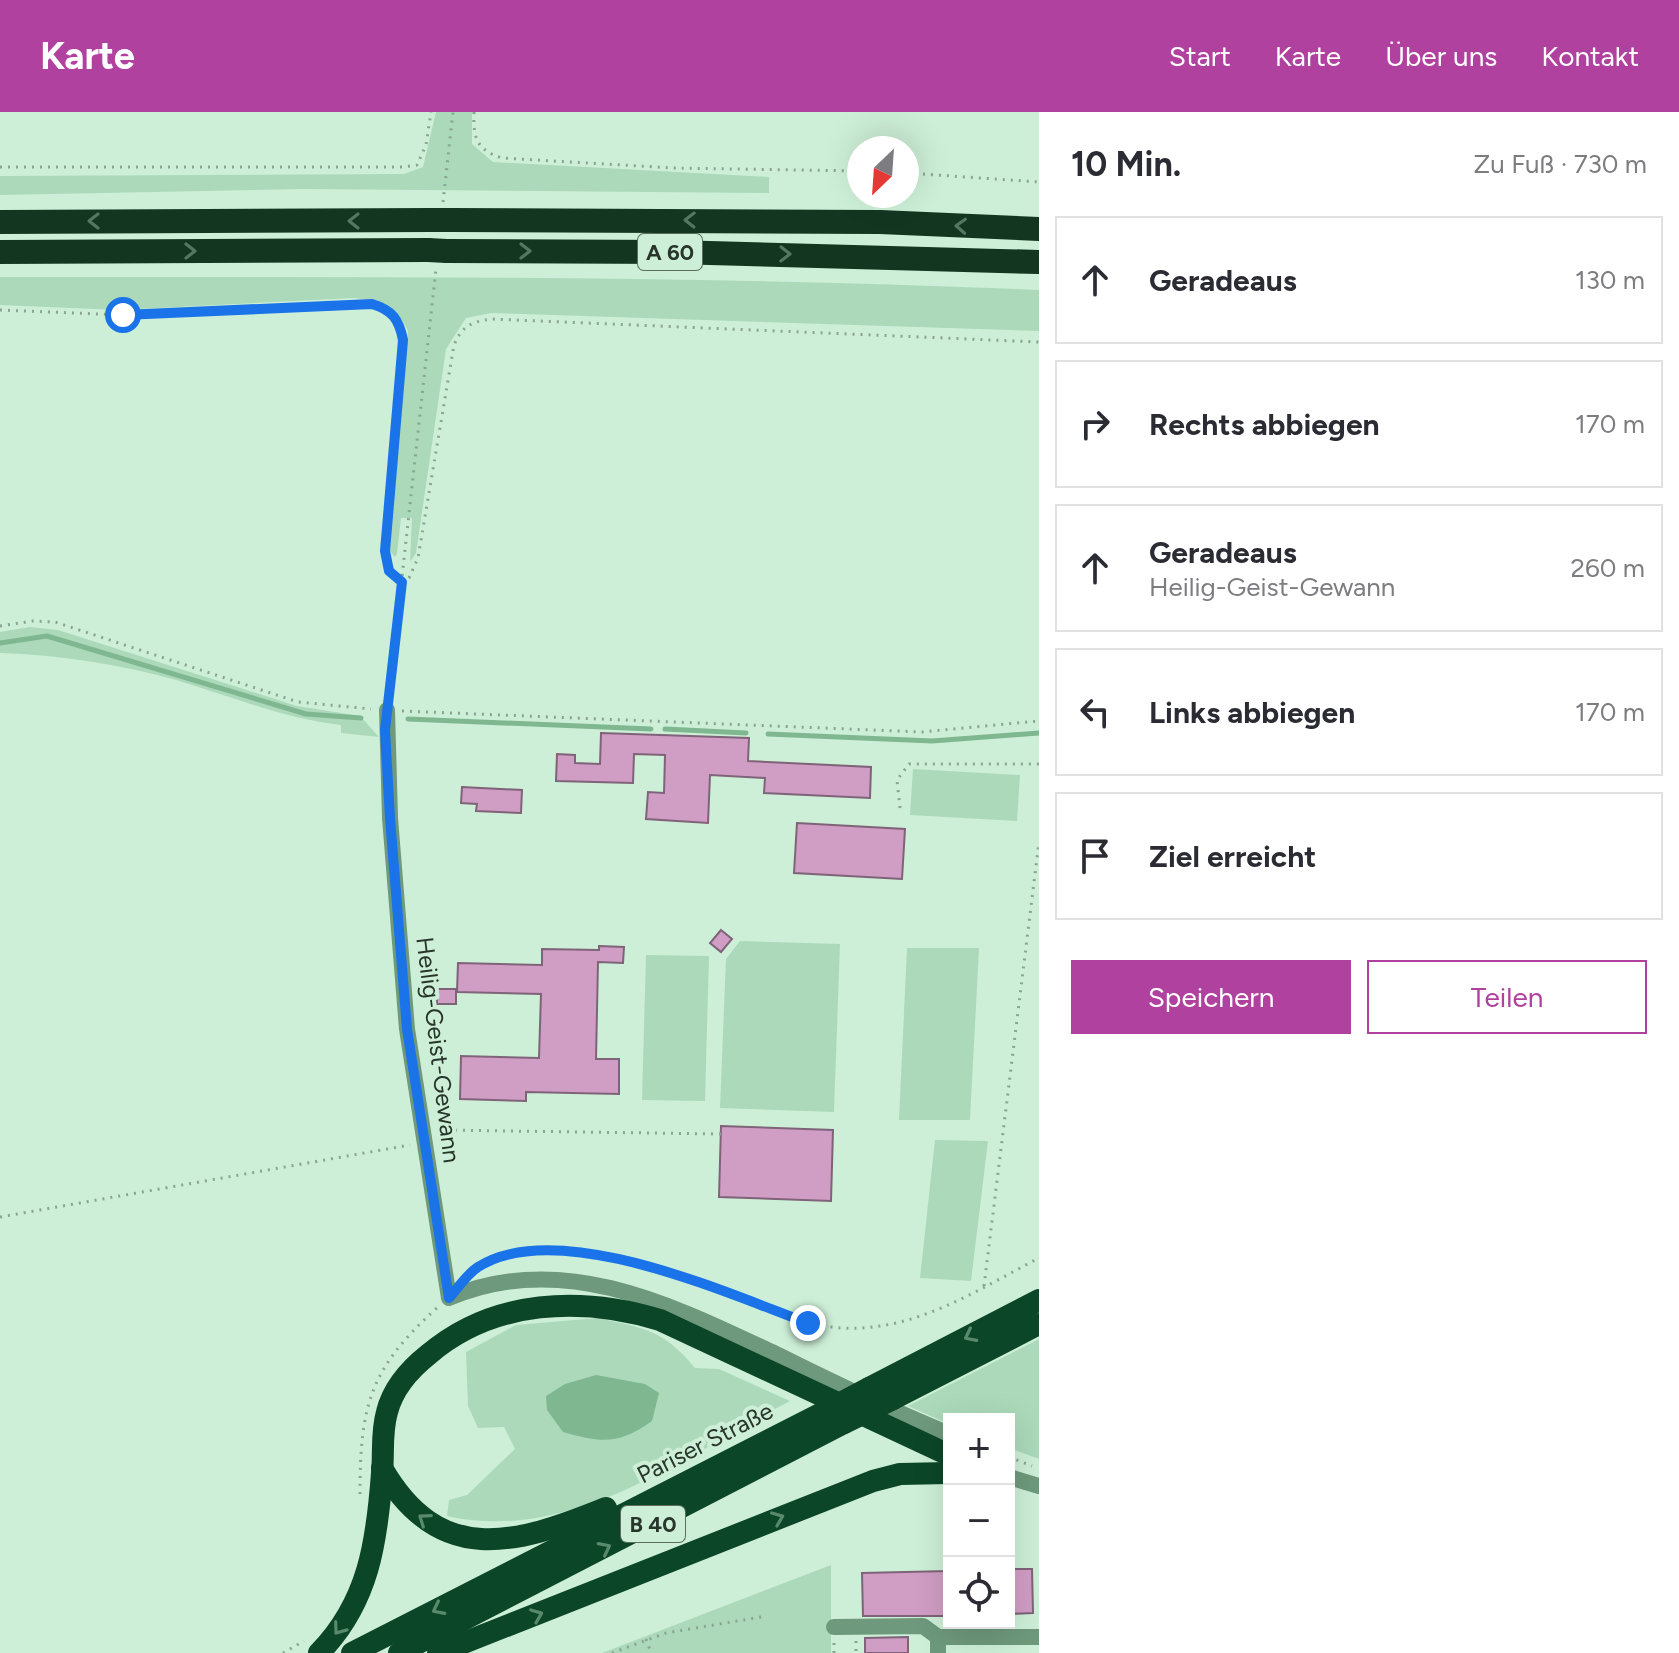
<!DOCTYPE html>
<html lang="de">
<meta charset="utf-8">
<style>
body{margin:0;font-family:Figtree,sans-serif;background:#f2f2f3;color:#2b2b33}
.controls{position:absolute;right:24px;bottom:24px;display:grid;overflow:hidden;border-radius:0px;box-shadow:0 8px 32px #0002}
.controls button{width:72px;height:72px;display:grid;place-items:center;padding:0;border:0;border-bottom:2px solid #e1e1e2;background:#fff;color:#2b2b33;font:40px sans-serif}
.compass{position:absolute;left:847px;top:24px;width:72px;height:72px;border-radius:50%;background:#fff;box-shadow:0 8px 32px #0002;rotate:205deg}
.stop{position:absolute;width:24px;height:24px;margin:-18px;border:6px solid #1a73e8;border-radius:50%;background:#fff}
.stop.end{background:#1a73e8;border-color:#fff;box-shadow:0 2px 8px #0008}
.list{margin:0;padding:0;list-style:none}
h2{display:flex;justify-content:space-between;align-items:center;height:104px;margin:0;padding:0 32px;font-size:34px}
h2 small{font-size:26px;font-weight:400;color:#7c7c81}
.list li{display:grid;grid-template-columns:52px 1fr auto;gap:24px;align-items:center;box-sizing:border-box;height:128px;margin:0 16px 16px;padding:0 16px;border:2px solid #e1e1e2;border-radius:0px}
.list b{display:block;font-size:30px;white-space:nowrap}
.list p{margin:0;font-size:26px;white-space:nowrap;color:#7c7c81}
.list em{font-size:26px;font-style:normal;color:#7c7c81}
.actions{display:flex;gap:16px;padding:24px 32px}
.actions a{flex:1;padding:18px 0;border:2px solid #b0419e;border-radius:0px;text-align:center;font-size:28px;color:#b0419e}
.actions .main{background:#b0419e;color:#fff}
.icon{flex:none;width:44px;height:44px;fill:none;stroke:currentColor;stroke-width:2;stroke-linecap:round;stroke-linejoin:round}
.map{position:relative;flex:none;width:1039px;height:1541px;overflow:hidden}
header{display:flex;align-items:center;gap:48px;box-sizing:border-box;height:112px;padding:0 40px;background:#b0419e;color:#fff}
header strong{font-size:38px}
nav{display:flex;gap:44px;margin-inline-start:auto;font-size:28px}
main{display:flex}
aside{flex:1;background:#fff}
.map>svg:first-child{display:block}
.green{fill:#acd9ba}
.water{fill:#7fb791}
.lines{fill:none;stroke-linecap:round;stroke-linejoin:round}
.stream{stroke:#7fb791;stroke-width:5}
.building{fill:#d09dc4;stroke:#7f6379;stroke-width:2}
.path{stroke:#8aa491;stroke-width:3;stroke-dasharray:2 6;stroke-linecap:butt}
.minor{stroke:#6e997c;stroke-width:16}
.tertiary{stroke:#6e997c;stroke-width:16}
.trunk{stroke:#0c4628;stroke-width:22}
.motorway{stroke:#133621;stroke-width:24}
.trunk-bridge{stroke:#0c4628;stroke-width:22}
.motorway-bridge{stroke:#133621;stroke-width:24}
.oneway{stroke:#547761}
.oneway2{stroke:#598a6e}
.route{stroke:#1a73e8;stroke-width:10}
.labels{text-anchor:middle;stroke-width:8;stroke-linejoin:round;paint-order:stroke}
.shield{fill:#cdefd7;stroke:#5a6d5f;stroke-width:2}
.shield-label{font-size:22px;font-weight:bold;fill:#28352b}
.street-label{font-size:24px;fill:#28352b;stroke:#cdefd7}
</style>
<header>
<strong>Karte</strong>
<nav><a>Start</a><a>Karte</a><a>Über uns</a><a>Kontakt</a></nav>
</header>
<main>
<div class="map">
<svg width="1039" height="1541" viewBox="0 0 1039 1541">
<rect width="100%" height="100%" fill="#cdefd7"/>
<g class="green">
<path d="M436 0H472V32L493 50 769 65V81L302 77 0 83V64L404 62 423 55Z"/>
<path d="M0 165C346 165 693 163 1039 178V219L491 201 466 206 446 237 416 441 410 450 412 406H401L397 441 395 445 389 438 408 219C396 193 383 190 355 186L118 198 0 193Z"/>
<path d="M30 515 58 518 297 594 360 604 379 625 341 621V613C284 607 231 584 176 568 118 552 60 543 0 541V520Z"/>
<path d="M913 657 1020 663 1017 709 910 703Z"/>
<path d="M740 829 840 832 834 1000 720 996 726 847Z"/>
<path d="M907 836H979L970 1008H899Z"/>
<path d="M646 843 709 844 705 989 642 988Z"/>
<path d="M935 1028 988 1029 971 1169 920 1166Z"/>
<path d="M598 1206C644 1216 664 1218 695 1256L719 1257 790 1289C687 1343 571 1432 447 1404L449 1388 467 1383 515 1337 504 1315 478 1316 468 1294 466 1240 516 1213Z"/>
<path d="M1039 1227V1347L1009 1336V1307H949V1312L908 1294Z"/>
<path d="M831 1453V1541H602Z"/>
</g>
<path class="water" d="M596 1263 645 1272 659 1281 652 1309C618 1333 602 1331 563 1320L547 1298 546 1284 565 1272Z"/>
<g class="lines">
<g class="stream">
<path d="M0 531 47 524 306 602 361 606"/>
<path d="M408 607 651 617"/>
<path d="M665 617 746 621"/>
<path d="M768 622 932 629 1039 621"/>
</g>
</g>
<g class="building">
<path d="M601 621 749 626 748 649 871 655 870 686 764 681 765 666 710 663 708 711 646 707 648 680 664 681 665 643 634 642 633 671 556 669 557 642 575 643V651L600 652Z"/>
<path d="M462 675 522 678 521 701 476 699 477 692 461 691Z"/>
<path d="M797 711 905 717 902 767 794 761Z"/>
<path d="M721 818 732 827 721 840 710 831Z"/>
<path d="M599 834 624 835 623 851 598 850 596 947H619V982L526 980V989L460 987 461 944 539 946 541 882 457 880 458 851 542 853V837L599 838Z"/>
<rect x="437" y="877" width="19" height="15"/>
<path d="M721 1014 833 1018 831 1089 719 1085Z"/>
<path d="M1009 1457H1032L1033 1501 1009 1502Z"/>
<path d="M949 1459V1504H863L862 1461Z"/>
<path d="M908 1525V1541H865V1526Z"/>
</g>
<g class="lines">
<g class="path">
<path d="M474 0C473 25 476 38 502 46L674 56 859 59"/>
<path d="M0 55H403L417 53 426 33 431 0"/>
<path d="M907 61 1039 70"/>
<path d="M443 90 453 0"/>
<path d="M0 198 123 203 372 192C392 198 399 207 403 228L385 439 389 459 401 469"/>
<path d="M402 470 409 466 418 446 454 233C462 214 471 210 491 207L1039 230"/>
<path d="M0 514 33 509 55 510 298 590 371 597"/>
<path d="M389 583 436 157"/>
<path d="M402 599 922 620 1039 609"/>
<path d="M900 696 897 668 909 652H1039"/>
<path d="M439 1018 721 1022"/>
<path d="M0 1105 410 1033"/>
<path d="M471 1161C485 1146 507 1143 527 1141 599 1134 672 1157 738 1184 772 1197 806 1214 842 1216 915 1220 977 1178 1039 1146"/>
<path d="M984 1174 1039 730"/>
<path d="M1009 1345 1032 1354"/>
<path d="M360 1382C360 1293 370 1256 438 1195"/>
<path d="M646 1527 651 1541"/>
<path d="M856 1529V1541"/>
<path d="M283 1541 304 1529"/>
<path d="M612 1541 666 1521 767 1504"/>
<path d="M834 1541V1530"/>
</g>
<g class="minor">
<path d="M387 598 390 706 407 917 449 1186C563 1137 674 1194 778 1243 834 1271 891 1298 949 1322"/>
<path d="M834 1515 923 1514 938 1525H1039"/>
<path d="M938 1541V1525"/>
</g>
<path class="tertiary" d="M1009 1365 1039 1374"/>
<g class="trunk">
<path d="M869 1276 1039 1188"/>
<path d="M893 1287 1039 1212"/>
<path d="M382 1356C439 1455 515 1433 606 1396"/>
<path d="M319 1541C369 1490 377 1429 382 1361 384 1340 381 1321 387 1300 393 1276 410 1257 429 1242 494 1187 582 1184 660 1208L949 1343"/>
<path d="M352 1541 822 1301"/>
<path d="M399 1541 844 1311"/>
<path d="M438 1541 873 1369 900 1362 949 1361"/>
</g>
<g class="motorway">
<path d="M451 108 880 110 1039 117"/>
<path d="M0 110 432 108"/>
<path d="M447 139 673 140 1039 150"/>
<path d="M0 140 428 138"/>
</g>
<g class="trunk-bridge">
<path d="M822 1301 869 1276"/>
<path d="M844 1311 893 1287"/>
</g>
<g class="motorway-bridge">
<path d="M432 108H451"/>
<path d="M428 138 447 139"/>
</g>
</g>
<defs><path id="oneway-chevron" d="M-2-3.5L2.5 0L-2 3.5" fill="none" stroke-width="1.6" stroke-linecap="round" stroke-linejoin="round" transform="scale(2)"/></defs>
<g class="oneway">
<use href="#oneway-chevron" transform="translate(690 108) rotate(-179)"/>
<use href="#oneway-chevron" transform="translate(94 109) rotate(180)"/>
<use href="#oneway-chevron" transform="translate(354 109) rotate(180)"/>
<use href="#oneway-chevron" transform="translate(961 114) rotate(-177)"/>
<use href="#oneway-chevron" transform="translate(190 139)"/>
<use href="#oneway-chevron" transform="translate(525 139)"/>
<use href="#oneway-chevron" transform="translate(785 142) rotate(1)"/>
</g>
<g class="oneway2">
<use href="#oneway-chevron" transform="translate(970 1224) rotate(153)"/>
<use href="#oneway-chevron" transform="translate(778 1406) rotate(-22)"/>
<use href="#oneway-chevron" transform="translate(424 1407) rotate(-145)"/>
<use href="#oneway-chevron" transform="translate(605 1436) rotate(-27)"/>
<use href="#oneway-chevron" transform="translate(438 1497) rotate(153)"/>
<use href="#oneway-chevron" transform="translate(537 1503) rotate(-22)"/>
<use href="#oneway-chevron" transform="translate(339 1517) rotate(126)"/>
</g>
<g class="lines">
<path class="route" d="M123 203 372 192C392 198 399 207 403 228L385 439 389 459 402 470 385 618 390 706 407 917 449 1186C458 1176 467 1162 478 1155 558 1104 728 1182 808 1211"/>
</g>
<g class="labels">
<g class="shield">
<rect x="638" y="122" width="64" height="36" rx="6"/>
<rect x="621" y="1394" width="64" height="36" rx="6"/>
</g>
<g class="shield-label">
<text x="670" y="148">A 60</text>
<text x="653" y="1420">B 40</text>
</g>
<g class="street-label">
<text transform="translate(438 938) rotate(83)" y="8">Heilig-Geist-Gewann</text>
<text transform="translate(705 1331) rotate(-27)" y="8">Pariser Straße</text>
</g>
</g>
</svg>
<div class="controls">
<button>+</button>
<button>−</button>
<button><svg class="icon" aria-label="locate" viewBox="0 0 24 24"><circle cx="12" cy="12" r="6"/><path d="M12 2v4M12 18v4M2 12h4M18 12h4"/></svg></button>
</div>
<svg class="compass" viewBox="-18 -18 36 36"><path d="M0-13l5 13h-10z" fill="#e53935"/><path d="M0 13l5-13h-10z" fill="#7c7c81"/></svg>
<div class="stop" style="left:123px;top:203px"></div>
<div class="stop end" style="left:808px;top:1211px"></div>
</div>
<aside>
<h2>10 Min.<small>Zu Fuß · 730 m</small></h2>
<ul class="list">
<li><svg class="icon" aria-label="ahead" viewBox="0 0 24 24"><path d="M12 20V5M6 11l6-6 6 6"/></svg><div><b>Geradeaus</b></div><em>130 m</em></li>
<li><svg class="icon" aria-label="right" viewBox="0 0 24 24"><path d="M7 20v-9h11M14 6l5 5-5 5"/></svg><div><b>Rechts abbiegen</b></div><em>170 m</em></li>
<li><svg class="icon" aria-label="ahead" viewBox="0 0 24 24"><path d="M12 20V5M6 11l6-6 6 6"/></svg><div><b>Geradeaus</b><p>Heilig-Geist-Gewann</p></div><em>260 m</em></li>
<li><svg class="icon" aria-label="left" viewBox="0 0 24 24"><path d="M17 20v-9H6M10 6l-5 5 5 5"/></svg><div><b>Links abbiegen</b></div><em>170 m</em></li>
<li><svg class="icon" aria-label="arrive" viewBox="0 0 24 24"><path d="M6 21V4h12l-3 4 3 4H6"/></svg><div><b>Ziel erreicht</b></div></li>
</ul>
<div class="actions"><a class="main">Speichern</a><a>Teilen</a></div>
</aside>
</main>
